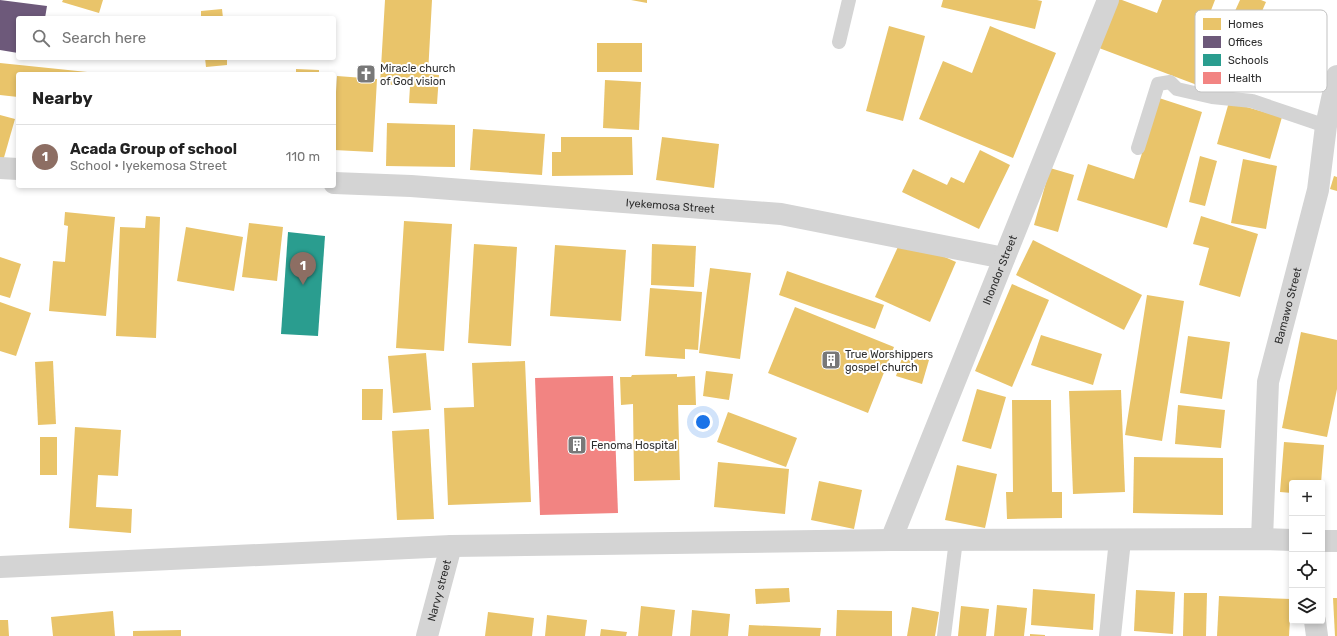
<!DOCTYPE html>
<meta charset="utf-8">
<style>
body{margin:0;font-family:Rubik,sans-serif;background:#f2f2f2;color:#222}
.controls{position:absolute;right:12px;bottom:12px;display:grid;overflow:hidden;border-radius:4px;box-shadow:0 2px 6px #0003}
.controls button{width:36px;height:36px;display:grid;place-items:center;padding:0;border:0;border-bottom:1px solid #e0e0e0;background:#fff;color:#222;font:20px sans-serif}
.you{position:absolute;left:703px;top:422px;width:14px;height:14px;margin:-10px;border:3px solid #fff;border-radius:50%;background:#1a73e8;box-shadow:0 0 0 6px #1a73e833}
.badge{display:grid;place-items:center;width:26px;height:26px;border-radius:50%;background:#111827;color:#fff;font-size:13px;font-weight:700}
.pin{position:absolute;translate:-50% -33px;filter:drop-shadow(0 1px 2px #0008)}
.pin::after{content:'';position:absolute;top:21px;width:14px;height:12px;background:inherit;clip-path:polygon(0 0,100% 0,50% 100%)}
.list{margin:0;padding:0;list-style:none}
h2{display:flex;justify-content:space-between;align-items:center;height:52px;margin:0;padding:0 16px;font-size:17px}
h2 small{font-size:13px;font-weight:400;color:#767676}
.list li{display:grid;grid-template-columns:26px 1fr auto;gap:12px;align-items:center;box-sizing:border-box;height:64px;padding:0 16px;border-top:1px solid #e0e0e0}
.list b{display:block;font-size:15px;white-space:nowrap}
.list p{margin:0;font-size:13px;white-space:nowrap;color:#767676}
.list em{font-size:13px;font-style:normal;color:#767676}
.icon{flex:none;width:22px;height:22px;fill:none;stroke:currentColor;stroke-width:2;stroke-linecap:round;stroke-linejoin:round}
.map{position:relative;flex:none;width:1337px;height:636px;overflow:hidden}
.search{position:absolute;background:#fff;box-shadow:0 2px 6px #0003;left:16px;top:16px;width:320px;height:44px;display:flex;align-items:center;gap:10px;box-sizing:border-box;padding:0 14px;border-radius:4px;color:#767676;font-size:15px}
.panel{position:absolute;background:#fff;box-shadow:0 2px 6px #0003;left:16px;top:72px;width:320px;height:116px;border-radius:4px}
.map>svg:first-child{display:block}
.homes{fill:#e9c46a}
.offices{fill:#6d597a}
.schools{fill:#2a9d8f}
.health{fill:#f28482}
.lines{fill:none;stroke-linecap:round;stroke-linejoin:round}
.service{stroke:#d4d4d4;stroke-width:14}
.minor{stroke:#d4d4d4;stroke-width:22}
.tertiary{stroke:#d4d4d4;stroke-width:22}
.labels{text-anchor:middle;stroke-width:4;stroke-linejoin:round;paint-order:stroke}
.poi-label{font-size:11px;fill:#2f2f2f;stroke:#fff;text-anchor:start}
.street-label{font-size:11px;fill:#2f2f2f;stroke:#fff}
.key{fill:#fff;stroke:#c1c1c1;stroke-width:1}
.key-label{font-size:11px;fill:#2f2f2f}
</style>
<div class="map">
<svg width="1337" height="636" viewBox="0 0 1337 636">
<rect width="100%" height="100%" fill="#fff"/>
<g class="homes">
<path d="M63 0H103L99 13 62 2Z"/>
<path d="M385 0H432L428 74 439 75 437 104 409 103 410 86 380 84Z"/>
<path d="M631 0H647V3Z"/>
<path d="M943 0H1037L1042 1 1035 29 941 7Z"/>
<path d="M1117 0H1122L1157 13 1162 0H1215L1203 31 1231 41 1213 91 1099 48Z"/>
<path d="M1240 0H1261L1266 2 1253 32 1230 22Z"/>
<path d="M222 9 223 18H201V11Z"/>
<path d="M889 26 925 36 903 121 866 111Z"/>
<path d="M990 26 1056 53 1013 158 919 119 943 61 972 73Z"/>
<rect x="597" y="43" width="45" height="29"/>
<path d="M205 58H227V65L206 67Z"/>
<path d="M0 63 97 73 96 74H18V97L0 95Z"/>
<path d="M296 69 319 70V74H296Z"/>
<path d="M337 76 377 79 373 152 334 150V92H336Z"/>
<path d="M605 80 641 82 639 130 603 128Z"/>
<path d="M1159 98 1202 112 1167 228 1077 200 1088 164 1134 179Z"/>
<path d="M1229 102 1282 117 1270 159 1217 144Z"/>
<path d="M0 115 15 119 3 161 0 160Z"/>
<path d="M387 123 455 125V167L386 166Z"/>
<path d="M473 129 545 134 542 175 470 170Z"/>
<path d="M561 137H632L633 175 552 176V152H561Z"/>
<path d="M662 137 719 144 714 188 656 180Z"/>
<path d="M980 150 1010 165 979 229 902 192 913 169 947 185 951 177 964 183Z"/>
<path d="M1200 156 1217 161 1205 206 1189 202Z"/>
<path d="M1243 159 1277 166 1266 229 1231 223Z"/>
<path d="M1050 168 1074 175 1058 232 1034 225Z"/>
<path d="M1334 176 1337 177V191L1330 189Z"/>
<path d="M65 212 115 217 106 316 49 311 53 261 65 262 68 226 64 225Z"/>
<path d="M146 216 160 217 156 338 116 336 120 227 145 228Z"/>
<path d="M1201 216 1258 234 1240 297 1199 285 1209 248 1193 244Z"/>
<path d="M404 221 452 224 444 351 396 348Z"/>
<path d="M249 223 283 227 277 281 242 277Z"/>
<path d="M186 227 243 237 234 291 177 281Z"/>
<path d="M902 238 956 262 930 322 875 297Z"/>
<path d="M1033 240 1142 295 1124 330 1016 275Z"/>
<path d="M474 244 517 247 511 346 468 343Z"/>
<path d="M652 244 696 246 694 287 651 285Z"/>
<path d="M555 245 626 250 621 321 550 316Z"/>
<path d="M0 257 21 264 10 298 0 295Z"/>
<path d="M710 268 751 273 740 359 699 353Z"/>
<path d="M787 271 884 305 875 329 779 295Z"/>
<path d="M1012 284 1049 300 1012 387 975 371Z"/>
<path d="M650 288 702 292 698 350 685 349V359L645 356Z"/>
<path d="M1147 295 1184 301 1162 441 1125 435Z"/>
<path d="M0 302 31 313 16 356 0 351Z"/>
<path d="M795 307 894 347 868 413 768 373Z"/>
<path d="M1301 332 1337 340V389L1327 437 1282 428Z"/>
<path d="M1041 335 1102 354 1093 385 1031 365Z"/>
<path d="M1188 336 1230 342 1222 399 1180 393Z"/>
<path d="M904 352 929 360 922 384 896 376Z"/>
<path d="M426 353 431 410 393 413 388 356Z"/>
<path d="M53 361 56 424 38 425 35 362Z"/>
<path d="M525 361 531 502 448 505 444 408 474 407 472 363Z"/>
<path d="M706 371 733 374 729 400 703 396Z"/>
<path d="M677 374V377L695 376 696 405H678L680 480 634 481 633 404 621 405 620 377H631L632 375Z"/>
<path d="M362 389H383L382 420H362Z"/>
<path d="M977 389 1006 397 991 449 962 441Z"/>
<path d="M1121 390 1125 492 1073 494 1069 391Z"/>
<path d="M1012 400H1051L1052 492H1062V518L1007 519 1006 492H1013Z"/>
<path d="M1178 405 1225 410 1221 448 1175 444Z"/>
<path d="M728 412 797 438 786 467 717 442Z"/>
<path d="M75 427 121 430 118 476 98 475 96 507 132 509 131 533 69 528Z"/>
<path d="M429 429 434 519 397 520 392 431Z"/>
<rect x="40" y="437" width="17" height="38"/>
<path d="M1284 442 1324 445 1321 483H1292V493L1280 492Z"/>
<path d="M1134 457 1223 458V515L1133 513Z"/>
<path d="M718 462 789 469 785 514 714 507Z"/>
<path d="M957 465 997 474 985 528 945 520Z"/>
<path d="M819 481 862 490 854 529 811 520Z"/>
<path d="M789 588 790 602 756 604 755 589Z"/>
<path d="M1033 589 1095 594 1093 630 1031 625Z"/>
<path d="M1136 590 1175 592 1173 634 1134 631Z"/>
<path d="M1184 593H1207L1206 636H1183Z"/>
<path d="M1219 596 1291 599 1289 636H1217Z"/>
<path d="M1333 598H1337V636H1335Z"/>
<path d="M997 605 1027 608 1024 636H994Z"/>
<path d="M641 606 675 610 672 636H638Z"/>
<path d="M961 606 989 609 986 636H958Z"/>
<path d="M912 607 939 612 935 636H907Z"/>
<path d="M692 610 730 614 728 636H690Z"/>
<path d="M837 610 892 611V636H836Z"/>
<path d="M113 611 115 636H53L51 617Z"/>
<path d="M488 612 534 618 532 636H485Z"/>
<path d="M547 615 587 620 585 636H545Z"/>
<path d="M0 620H8L9 636H0Z"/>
<path d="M749 625 821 628 820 636H748Z"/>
<path d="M601 629 627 632 626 636H600Z"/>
<path d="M181 630V636H133V631Z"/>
<path d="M1030 634 1045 635V636H1030Z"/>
</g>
<path class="offices" d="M0 0 47 6 45 18H18V53L0 50Z"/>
<path class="schools" d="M288 232 325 236 318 336 281 334Z"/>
<path class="health" d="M613 376 618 513 540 515 535 378Z"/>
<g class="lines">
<g class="service">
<path d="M839 42 849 0"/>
<path d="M1138 148 1158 84 1170 82 1177 89 1212 97 1252 101 1326 126"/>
<path d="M944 636 956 540"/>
</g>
<g class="minor">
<path d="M0 168 18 169"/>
<path id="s1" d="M334 183 411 186 781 214 1004 258"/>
<path id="s2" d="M1262 539 1268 382 1318 190 1326 126 1337 76"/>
<path id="s3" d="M891 540 1108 0"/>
<path d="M1315 621 1317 636"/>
<path id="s4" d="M427 636 451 546"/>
<path d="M1110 636 1120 540"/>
</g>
<g class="tertiary">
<path d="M1322 541H1337"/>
<path d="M0 567 451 546 891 540 1262 539 1292 540"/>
</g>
</g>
<defs>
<g id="church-square" transform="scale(1)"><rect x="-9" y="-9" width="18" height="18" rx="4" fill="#787878" stroke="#fff"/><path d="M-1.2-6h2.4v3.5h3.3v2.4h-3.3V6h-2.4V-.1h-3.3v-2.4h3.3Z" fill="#fff"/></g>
<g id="building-square" transform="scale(1)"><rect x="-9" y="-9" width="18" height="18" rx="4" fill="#787878" stroke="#fff"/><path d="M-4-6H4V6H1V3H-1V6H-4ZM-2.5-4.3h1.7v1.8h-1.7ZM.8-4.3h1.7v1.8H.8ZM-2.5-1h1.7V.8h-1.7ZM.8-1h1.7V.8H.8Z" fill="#fff"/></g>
</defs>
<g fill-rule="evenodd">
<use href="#church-square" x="366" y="74"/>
<use href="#building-square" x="831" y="360"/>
<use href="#building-square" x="577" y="445"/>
</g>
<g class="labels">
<g class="poi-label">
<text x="380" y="72">Miracle church<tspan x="380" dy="13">of God vision</tspan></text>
<text x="845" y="358">True Worshippers<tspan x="845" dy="13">gospel church</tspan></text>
<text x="591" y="449">Fenoma Hospital</text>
</g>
<g class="street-label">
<text dy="4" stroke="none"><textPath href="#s1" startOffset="337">Iyekemosa Street</textPath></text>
<text dy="4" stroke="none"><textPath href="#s3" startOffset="291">Ihondor Street</textPath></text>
<text dy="4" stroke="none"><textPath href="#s2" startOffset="236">Bamawo Street</textPath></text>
<text dy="4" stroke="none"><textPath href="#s4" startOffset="47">Narvy street</textPath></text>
</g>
</g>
<rect x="1195" y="10" width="132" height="82" rx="6" class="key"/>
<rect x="1203" y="18" width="18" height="12" fill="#e9c46a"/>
<rect x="1203" y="36" width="18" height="12" fill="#6d597a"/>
<rect x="1203" y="54" width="18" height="12" fill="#2a9d8f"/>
<rect x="1203" y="72" width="18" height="12" fill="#f28482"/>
<g class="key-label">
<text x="1228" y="28">Homes</text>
<text x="1228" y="46">Offices</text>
<text x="1228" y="64">Schools</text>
<text x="1228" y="82">Health</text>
</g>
</svg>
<div class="controls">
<button>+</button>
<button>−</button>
<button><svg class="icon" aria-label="locate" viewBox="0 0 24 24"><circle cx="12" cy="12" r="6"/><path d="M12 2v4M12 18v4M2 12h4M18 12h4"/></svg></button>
<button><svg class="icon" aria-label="layers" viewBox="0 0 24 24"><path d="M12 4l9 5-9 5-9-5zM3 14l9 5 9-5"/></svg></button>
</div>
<div class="you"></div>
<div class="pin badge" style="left:303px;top:285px;background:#8d6e63">1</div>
<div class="search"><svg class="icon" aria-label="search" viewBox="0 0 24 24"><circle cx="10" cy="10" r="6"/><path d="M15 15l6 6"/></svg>Search here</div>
<section class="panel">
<h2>Nearby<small></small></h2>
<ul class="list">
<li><span class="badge" style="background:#8d6e63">1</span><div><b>Acada Group of school</b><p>School · Iyekemosa Street</p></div><em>110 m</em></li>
</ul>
</section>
</div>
